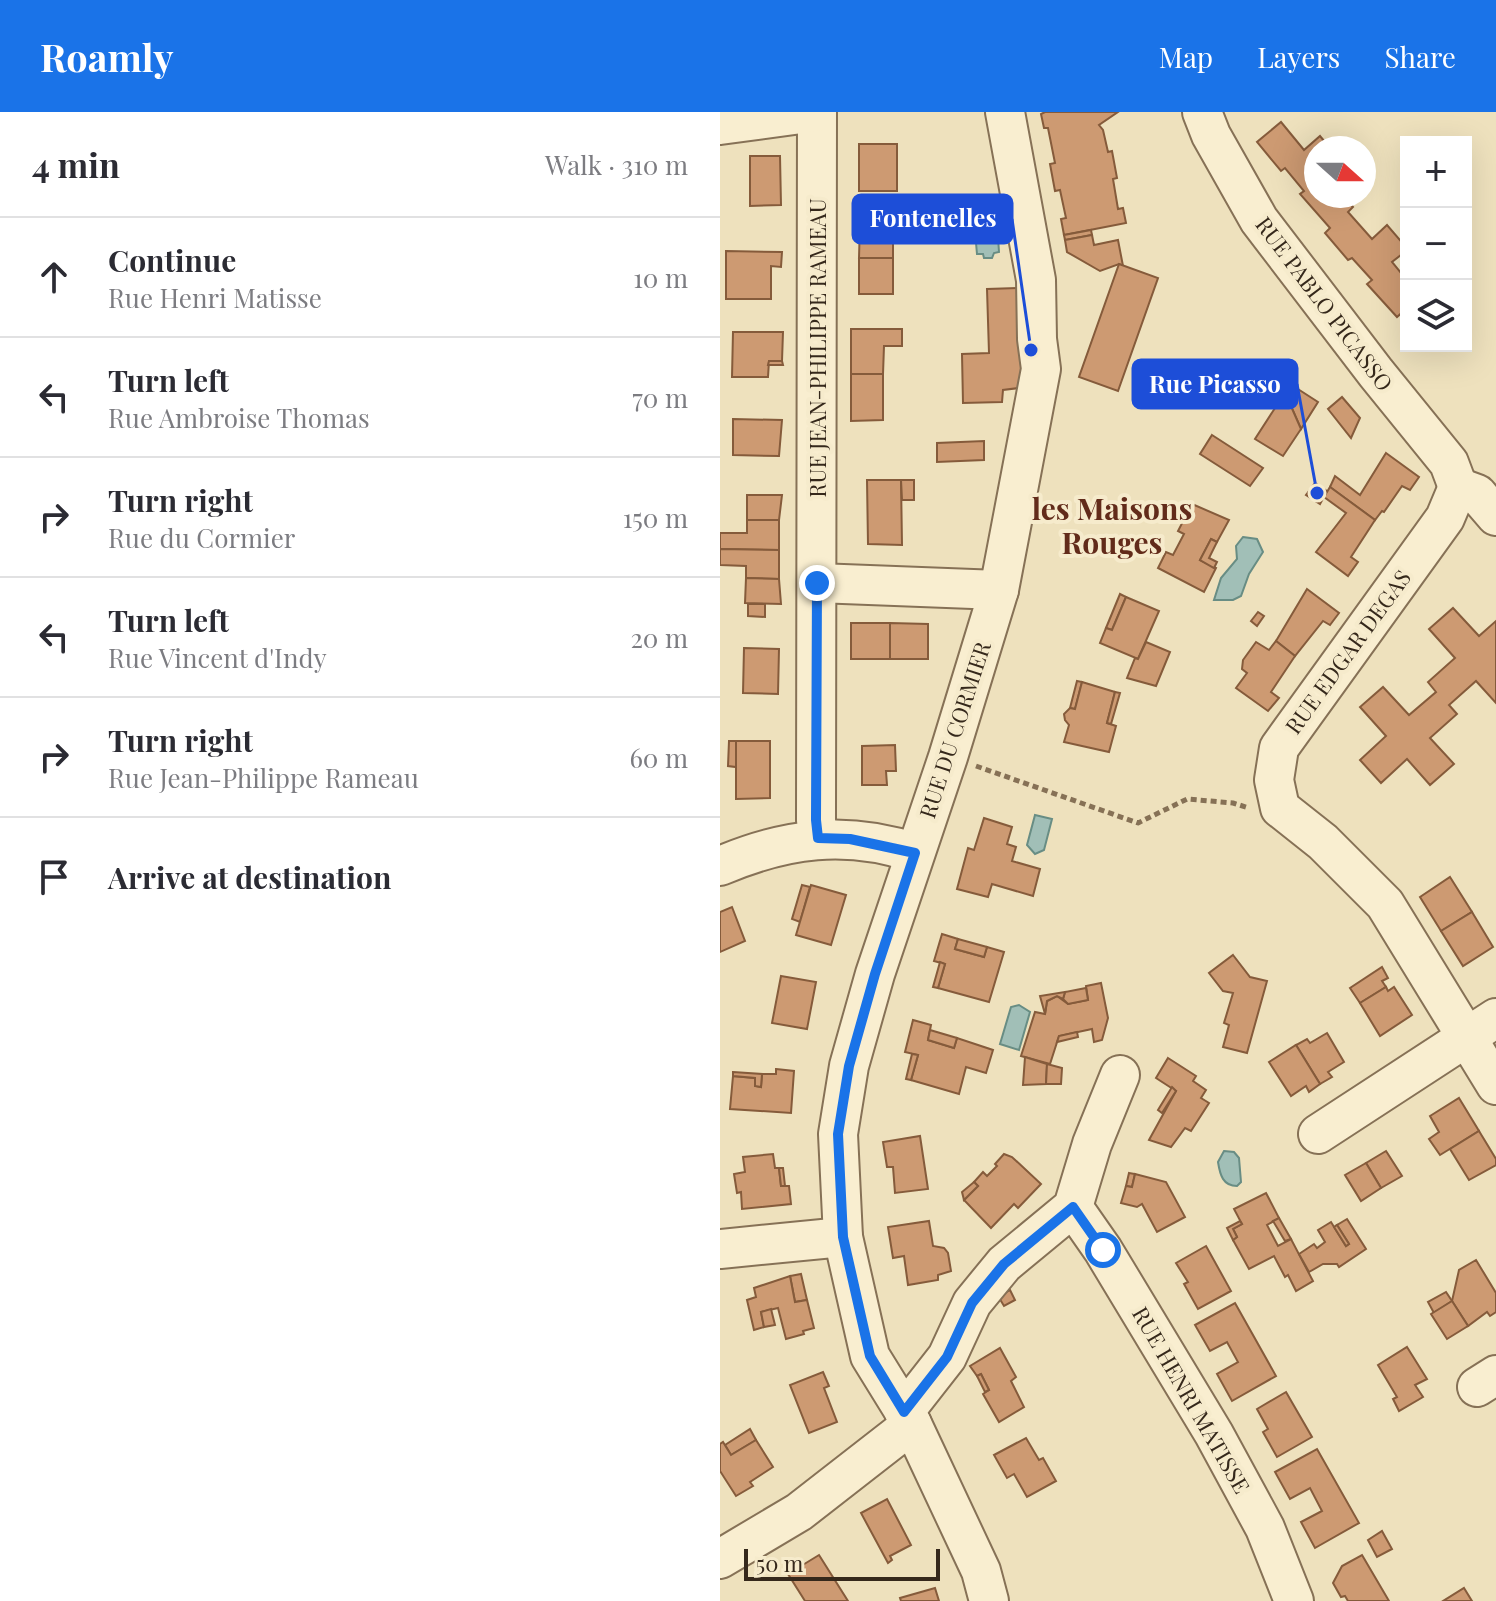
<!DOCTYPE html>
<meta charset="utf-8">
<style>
body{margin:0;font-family:"Playfair Display",serif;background:#f2f2f3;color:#2b2b33}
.controls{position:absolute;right:24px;top:24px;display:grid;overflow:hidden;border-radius:0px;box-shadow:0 8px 32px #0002}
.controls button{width:72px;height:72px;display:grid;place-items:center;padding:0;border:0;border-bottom:2px solid #e1e1e2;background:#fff;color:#2b2b33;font:40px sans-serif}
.compass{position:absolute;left:584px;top:24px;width:72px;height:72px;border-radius:50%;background:#fff;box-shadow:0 8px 32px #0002;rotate:111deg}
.scale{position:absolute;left:24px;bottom:20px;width:196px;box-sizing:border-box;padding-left:8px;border:4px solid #35281b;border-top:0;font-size:22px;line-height:28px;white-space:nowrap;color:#35281b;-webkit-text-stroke:6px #f6ebcc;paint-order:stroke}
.stop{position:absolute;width:24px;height:24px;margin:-18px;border:6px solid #1a73e8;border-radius:50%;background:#fff}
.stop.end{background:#1a73e8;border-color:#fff;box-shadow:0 2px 8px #0008}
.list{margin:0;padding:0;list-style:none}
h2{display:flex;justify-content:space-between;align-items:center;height:104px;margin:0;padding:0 32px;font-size:34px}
h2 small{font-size:26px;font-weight:400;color:#7c7c81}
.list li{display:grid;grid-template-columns:52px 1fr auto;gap:24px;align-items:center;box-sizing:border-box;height:120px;padding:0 32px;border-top:2px solid #e1e1e2}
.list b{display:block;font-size:30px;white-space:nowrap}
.list p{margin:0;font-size:26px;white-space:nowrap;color:#7c7c81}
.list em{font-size:26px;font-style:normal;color:#7c7c81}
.icon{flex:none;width:44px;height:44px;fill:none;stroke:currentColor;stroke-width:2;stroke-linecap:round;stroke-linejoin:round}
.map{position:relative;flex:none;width:776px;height:1489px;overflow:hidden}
header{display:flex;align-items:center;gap:48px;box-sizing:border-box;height:112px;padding:0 40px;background:#1a73e8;color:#fff}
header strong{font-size:38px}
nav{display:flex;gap:44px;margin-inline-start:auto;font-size:28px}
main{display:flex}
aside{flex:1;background:#fff}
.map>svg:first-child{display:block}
.water{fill:#a1bfb7;stroke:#688d84;stroke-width:2}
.building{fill:#cd9a72;stroke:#855b3b;stroke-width:2}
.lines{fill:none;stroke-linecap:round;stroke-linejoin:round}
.minor-casing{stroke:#867156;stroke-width:42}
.path{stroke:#867156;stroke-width:5;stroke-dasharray:6 4;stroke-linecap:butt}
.minor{stroke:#f9eed0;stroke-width:38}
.route{stroke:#1a73e8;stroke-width:10}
.labels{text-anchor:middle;stroke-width:8;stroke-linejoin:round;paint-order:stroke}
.street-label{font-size:22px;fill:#35281b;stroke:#f6ebcc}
.district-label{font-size:30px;font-weight:bold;fill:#622b1a;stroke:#f6ebcc}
.leader{fill:none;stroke:#1d4ed8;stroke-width:3}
.callout-dot{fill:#1d4ed8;stroke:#f6ebcc;stroke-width:3}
.callout{fill:#1d4ed8;stroke:#1d4ed8;stroke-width:3}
.callout-label{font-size:24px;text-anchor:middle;font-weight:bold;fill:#fff}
</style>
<header>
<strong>Roamly</strong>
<nav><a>Map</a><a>Layers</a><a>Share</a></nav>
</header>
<main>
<aside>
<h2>4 min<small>Walk · 310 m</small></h2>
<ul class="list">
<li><svg class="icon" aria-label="ahead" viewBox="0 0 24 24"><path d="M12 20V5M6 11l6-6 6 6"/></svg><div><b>Continue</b><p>Rue Henri Matisse</p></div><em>10 m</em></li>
<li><svg class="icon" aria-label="left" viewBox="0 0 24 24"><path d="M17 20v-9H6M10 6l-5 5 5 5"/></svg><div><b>Turn left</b><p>Rue Ambroise Thomas</p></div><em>70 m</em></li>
<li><svg class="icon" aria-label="right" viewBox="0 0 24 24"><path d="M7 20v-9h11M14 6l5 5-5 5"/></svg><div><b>Turn right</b><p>Rue du Cormier</p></div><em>150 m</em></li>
<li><svg class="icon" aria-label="left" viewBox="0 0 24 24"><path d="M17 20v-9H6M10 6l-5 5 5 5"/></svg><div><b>Turn left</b><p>Rue Vincent d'Indy</p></div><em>20 m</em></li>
<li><svg class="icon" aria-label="right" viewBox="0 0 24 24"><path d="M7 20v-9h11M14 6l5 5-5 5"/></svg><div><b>Turn right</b><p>Rue Jean-Philippe Rameau</p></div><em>60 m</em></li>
<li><svg class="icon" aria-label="arrive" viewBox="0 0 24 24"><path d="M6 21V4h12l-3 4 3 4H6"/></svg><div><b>Arrive at destination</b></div></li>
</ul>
</aside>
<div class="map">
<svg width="776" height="1489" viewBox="0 0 776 1489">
<rect width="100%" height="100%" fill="#eee1bd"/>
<g class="water">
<path d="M276 96 279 140 274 141 272 146H264L263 142H257L253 97Z"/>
<path d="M523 425 537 427 543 440 529 462 521 484 513 488H494L501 466 517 447 516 434Z"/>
<path d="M315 703 332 707 324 738 315 742 307 733Z"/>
<path d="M299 893 310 900 299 938 280 932 291 895Z"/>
<path d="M504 1039 514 1040 519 1046 521 1070 517 1074C503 1074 500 1063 498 1050Z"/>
</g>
<g class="building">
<path d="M325 0H398L379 13 383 18 388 40 392 39 397 66 393 67 398 97 403 96 406 111 344 123 341 107 346 106 340 78 335 79 330 52 335 51 328 16H324L321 2Z"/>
<path d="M561 10 584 38 600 24 610 36H596V84H624L633 95 628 100 652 127 667 113 686 135V139L672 150 686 167V197L677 205 647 172 652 168 632 146 628 148 605 121 610 116 580 82 584 79 565 56 561 59 537 30Z"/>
<rect x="139" y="32" width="38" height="47"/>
<path d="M30 44H60L61 93 30 94Z"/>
<path d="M140 111H173V146H139Z"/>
<path d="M371 118 372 123 345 128 344 123Z"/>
<path d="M372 123 374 133 398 128 403 154 399 152 380 159 347 140 345 128Z"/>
<path d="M6 139 62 140 61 155 51 154V187H6Z"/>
<rect x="139" y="146" width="34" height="36"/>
<path d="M399 152 438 166 398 279 359 265Z"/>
<path d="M300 176 306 236 299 276 283 278 282 290 243 291 242 242 269 241 267 177Z"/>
<path d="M131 217H182V234H164L163 262H131Z"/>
<path d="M13 220H63L62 249H49L48 265H12Z"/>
<path d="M49 249H62L63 253H48Z"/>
<path d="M131 262H163V308L131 309Z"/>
<path d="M567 270 598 290 581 317 563 276Z"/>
<path d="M563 276 581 317 563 344 535 327 555 296 552 294Z"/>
<path d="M622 285 640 306 631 326 608 297Z"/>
<path d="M13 307 62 308 59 344 13 343Z"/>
<path d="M492 323 543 356 530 374 480 342Z"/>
<path d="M264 329V348L217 350V331Z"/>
<path d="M666 341 699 365 690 378 682 374 664 400 662 399 655 408 610 375 615 364 640 383Z"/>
<path d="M147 368H181L182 433 148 432Z"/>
<path d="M181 368H194V388H182Z"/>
<path d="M595 371 607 379 600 392 586 383Z"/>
<path d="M610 375 655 408 631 445 638 450 628 464 596 440 626 401 604 385Z"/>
<path d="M27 383H62L59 408H27Z"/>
<path d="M472 392 509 408 497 430 491 427 480 448 496 456 484 480 438 456 446 440 453 443 464 422 458 419Z"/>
<path d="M27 408H59V438L0 437V421H27Z"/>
<path d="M491 427 497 430 489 446 497 450 494 456 480 448Z"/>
<path d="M0 437 59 438V467L26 466V454L0 453Z"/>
<path d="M26 466 59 467 61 492 25 491Z"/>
<path d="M587 477 619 501 610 513 603 509 575 544 556 529Z"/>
<path d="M400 482 406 485 392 518 386 516Z"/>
<path d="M406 485 439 499 418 547 380 531 386 516 392 518Z"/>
<path d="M28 492H45V505L28 504Z"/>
<path d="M733 496 759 524 776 509V591L756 569 729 593 737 602 710 626 734 652 710 673 687 647 661 671 640 648 666 624 640 595 663 575 689 603 716 580 708 570 735 546 709 517Z"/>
<path d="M538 500 544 504 537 514 531 509Z"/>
<rect x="131" y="511" width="39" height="36"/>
<path d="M170 511 208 512V547H170Z"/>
<path d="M556 529 575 544 551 580 559 586 548 599 516 576 527 561 522 557 523 548 536 530 549 538Z"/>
<path d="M426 530 450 540 436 574 407 566 415 546 418 547Z"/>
<path d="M24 536 59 537 58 582 23 581Z"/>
<path d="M357 569 362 570 355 597 350 596Z"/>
<path d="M362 570 395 580 387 611 396 614 389 640 344 630 349 613 345 608 344 602 350 596 355 597Z"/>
<path d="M395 580 400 581 391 612 387 611Z"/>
<path d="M9 629H16V655L8 654Z"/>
<path d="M16 629H50V686L16 687Z"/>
<path d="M175 633 176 659H166L167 673H142V634Z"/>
<path d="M264 706 292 715 287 732 296 735 292 749 320 757 313 784 272 772 268 785 237 777 248 736 254 738Z"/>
<path d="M730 765 752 800 721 819 700 785Z"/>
<path d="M82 773 90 775 80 810 72 807Z"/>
<path d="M91 773 126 783 111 833 76 823Z"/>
<path d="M12 795 25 829 0 840V800Z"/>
<path d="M752 800 773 835 743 854 721 819Z"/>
<path d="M222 822 238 827 235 837 264 845 267 835 284 840 269 890 218 876 225 852 214 849Z"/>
<path d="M238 827 267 835 264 845 235 837Z"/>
<path d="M513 843 530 865 547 869 527 941 503 935 509 913 504 911 513 881 503 879 489 861Z"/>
<path d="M220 850 225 852 218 876 213 875Z"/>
<path d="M662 855 668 866 662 869 666 875 640 891 630 876Z"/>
<path d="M61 864 96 870 87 917 52 911Z"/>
<path d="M381 871 388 906 382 928 374 930 372 917 339 924 330 952 301 944 315 900 325 902 327 889 337 884 348 892 368 888 366 874Z"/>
<path d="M666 875 668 879 674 875 692 903 660 924 640 891Z"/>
<path d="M366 876 368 888 348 892 343 887 345 880Z"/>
<path d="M345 880 343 887 337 884 327 889 325 902 320 884Z"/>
<path d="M193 908 211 913 208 928 234 936 237 926 273 938 266 961 246 955 239 982 191 968 198 943 185 940Z"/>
<path d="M210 918 237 926 234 936 208 928Z"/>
<path d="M357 920 358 925 337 930 339 924Z"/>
<path d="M607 921 624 950 608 960 612 965 600 972 576 933 587 927 590 931Z"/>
<path d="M576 933 600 972 589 980 586 974 571 984 549 950Z"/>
<path d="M192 942 198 943 191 968 186 967Z"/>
<path d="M305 945 327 952 326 972 303 973Z"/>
<path d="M448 946 476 964 473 969 486 978 481 986 489 991 471 1019 465 1016 451 1035 429 1028 456 979 436 966Z"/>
<path d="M327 952 342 956 341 972H326Z"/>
<path d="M56 957 74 959 71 1001 10 997 13 964 35 966V974L41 975 42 962H56Z"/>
<path d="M13 960 42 962 41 975 35 974V966L13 964Z"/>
<path d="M452 975 456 979 442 1001 438 998Z"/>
<path d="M739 986 759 1019 720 1043 709 1027 719 1020 710 1004Z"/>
<path d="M759 1019 776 1047V1053L749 1068 730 1037Z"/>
<path d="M200 1024 208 1077 175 1081 173 1055H167L163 1030Z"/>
<path d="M666 1039 682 1064 661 1076 646 1051Z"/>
<path d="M53 1042 55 1056H59L61 1074H69L71 1092 22 1097 21 1080 17 1081 14 1062 25 1060 23 1045Z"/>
<path d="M284 1042 292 1045 321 1072 298 1096 294 1092 271 1116 244 1088 258 1074 254 1070 263 1060 267 1064 277 1054 275 1052Z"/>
<path d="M646 1051 661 1076 641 1089 625 1063Z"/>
<path d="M59 1056H63L65 1074H61Z"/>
<path d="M409 1061 415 1062 412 1075 406 1074Z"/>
<path d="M415 1062 446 1070 465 1105 437 1120 422 1092 417 1095 401 1091 406 1074 412 1075Z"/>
<path d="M254 1070 258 1074 244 1088 242 1080Z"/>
<path d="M546 1081 559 1106 547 1113 558 1134 571 1127 593 1169 576 1179 568 1163 565 1165 554 1144 529 1157 513 1128 517 1125 513 1117 522 1112 514 1097Z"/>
<path d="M559 1106 571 1127 565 1129 553 1109Z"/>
<path d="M627 1107 646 1137 619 1155 617 1152H603L589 1160 579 1142 594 1132 597 1136 605 1130 598 1118 611 1110 626 1134 629 1132 617 1113Z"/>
<path d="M209 1109 213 1134 224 1136 228 1141 231 1159 218 1163V1168L188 1173 184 1144 173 1146 168 1115Z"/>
<path d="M520 1109 522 1112 513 1117 517 1125 513 1128 507 1116Z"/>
<path d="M617 1113 629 1132 626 1134 614 1115Z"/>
<path d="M486 1134 511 1179 478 1197 464 1172 468 1170 456 1151Z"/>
<path d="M756 1148 776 1181V1200L770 1204 767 1200 748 1214 732 1189 739 1158Z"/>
<path d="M81 1162 87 1188 75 1190 70 1164Z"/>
<path d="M70 1164 75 1190 87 1188 94 1216 83 1219 84 1222 66 1227 58 1196 41 1200 44 1215 34 1218 27 1188 36 1185 34 1176Z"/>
<path d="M290 1178 295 1188 284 1194 278 1184Z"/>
<path d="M726 1180 732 1189 714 1201 708 1190Z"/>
<path d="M732 1189 748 1214 727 1227 711 1202Z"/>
<path d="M515 1191 556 1264 512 1289 497 1262 518 1250 507 1230 490 1239 475 1213Z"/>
<path d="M51 1197 55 1213 44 1215 41 1200Z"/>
<path d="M687 1235 707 1267 695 1273 703 1285 679 1299 673 1287 677 1285 658 1253Z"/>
<path d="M280 1236 296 1265 291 1269 304 1295 279 1310 263 1282 269 1278 261 1262 257 1264 250 1254Z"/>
<path d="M103 1260 109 1274 104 1276 117 1310 89 1321 70 1273Z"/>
<path d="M261 1262 269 1278 265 1280 257 1264Z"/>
<path d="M566 1280 592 1325 557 1345 543 1320 548 1317 537 1297Z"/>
<path d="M30 1317 36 1328 11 1343 5 1333Z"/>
<path d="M306 1326 319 1348 323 1346 336 1369 307 1385 294 1362 287 1366 274 1343Z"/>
<path d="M36 1328 53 1355 30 1370 33 1374 16 1384 0 1359V1332L3 1330 11 1343Z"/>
<path d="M597 1337 639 1411 595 1436 581 1410 602 1399 590 1376 570 1387 555 1360Z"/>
<path d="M167 1387 191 1433 170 1444 172 1448 168 1451 141 1401Z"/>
<path d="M662 1419 672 1437 657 1445 648 1428Z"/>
<path d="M99 1443 128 1489H85L68 1462Z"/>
<path d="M642 1443 669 1489H628L625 1484 621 1485 613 1471 622 1454Z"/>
<path d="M215 1476 219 1489H181L180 1486Z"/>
<path d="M744 1476 752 1489H723Z"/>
</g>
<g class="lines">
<g class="minor-casing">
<g id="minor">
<path d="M97 0 96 708 98 726"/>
<path d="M482 0 491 23 539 108 656 261 729 351 738 375"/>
<path d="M0 13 96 0"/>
<path d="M738 375 725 406 559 636 554 668 560 696 603 730 665 792 776 973"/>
<path d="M738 375 757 382 776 404"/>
<path d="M97 471 279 478"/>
<path d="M0 754C66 726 126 718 195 741"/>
<path d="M598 1022 776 906"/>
<path d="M353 1095 383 1138 494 1322 545 1416 574 1489"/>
<path d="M0 1137 123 1125"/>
<path d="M757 1275 776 1263"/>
<path d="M184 1300 227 1245 252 1191 284 1152 353 1095 372 1032 400 963"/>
<path d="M0 1447 79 1400 192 1312"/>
<path d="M269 1489 261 1459 192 1312 150 1244 123 1125 118 1022 129 954 155 862 228 645 279 478 321 257 317 227 316 168 285 0"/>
</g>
</g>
<path class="path" d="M256 654 418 711 467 687 513 691 529 696"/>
<use href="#minor" class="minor"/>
</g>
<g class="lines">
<path class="route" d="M97 471 96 708 98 726 130 727 195 741 155 862 129 954 118 1022 123 1125 150 1244 184 1300 227 1245 252 1191 284 1152 353 1095 383 1138"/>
</g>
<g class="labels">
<g class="street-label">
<text transform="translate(604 192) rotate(53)" y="8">RUE PABLO PICASSO</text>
<text transform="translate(98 236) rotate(-90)" y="8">RUE JEAN-PHILIPPE RAMEAU</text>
<text transform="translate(628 540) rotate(-54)" y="8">RUE EDGAR DEGAS</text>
<text transform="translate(235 618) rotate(-72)" y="8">RUE DU CORMIER</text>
<text transform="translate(471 1288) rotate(60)" y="8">RUE HENRI MATISSE</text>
</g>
<g class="district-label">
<text x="392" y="408">les Maisons<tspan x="392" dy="34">Rouges</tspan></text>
</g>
</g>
<path class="leader" d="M311 238L292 107M597 381L577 272"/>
<g class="callout-dot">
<circle cx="311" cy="238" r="8"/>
<circle cx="597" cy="381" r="8"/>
</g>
<g class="callout">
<rect x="133" y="83" width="159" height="48" rx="8"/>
<rect x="413" y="248" width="164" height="48" rx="8"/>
</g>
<g class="callout-label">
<text x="213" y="115">Fontenelles</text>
<text x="495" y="281">Rue Picasso</text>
</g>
</svg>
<div class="controls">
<button>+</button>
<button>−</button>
<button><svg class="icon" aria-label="layers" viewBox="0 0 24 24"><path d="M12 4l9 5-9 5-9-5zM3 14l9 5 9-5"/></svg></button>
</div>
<svg class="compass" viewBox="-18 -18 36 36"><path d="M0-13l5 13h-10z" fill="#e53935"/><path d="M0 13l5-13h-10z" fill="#7c7c81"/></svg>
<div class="scale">50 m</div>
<div class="stop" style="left:383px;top:1138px"></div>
<div class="stop end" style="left:97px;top:471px"></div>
</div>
</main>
